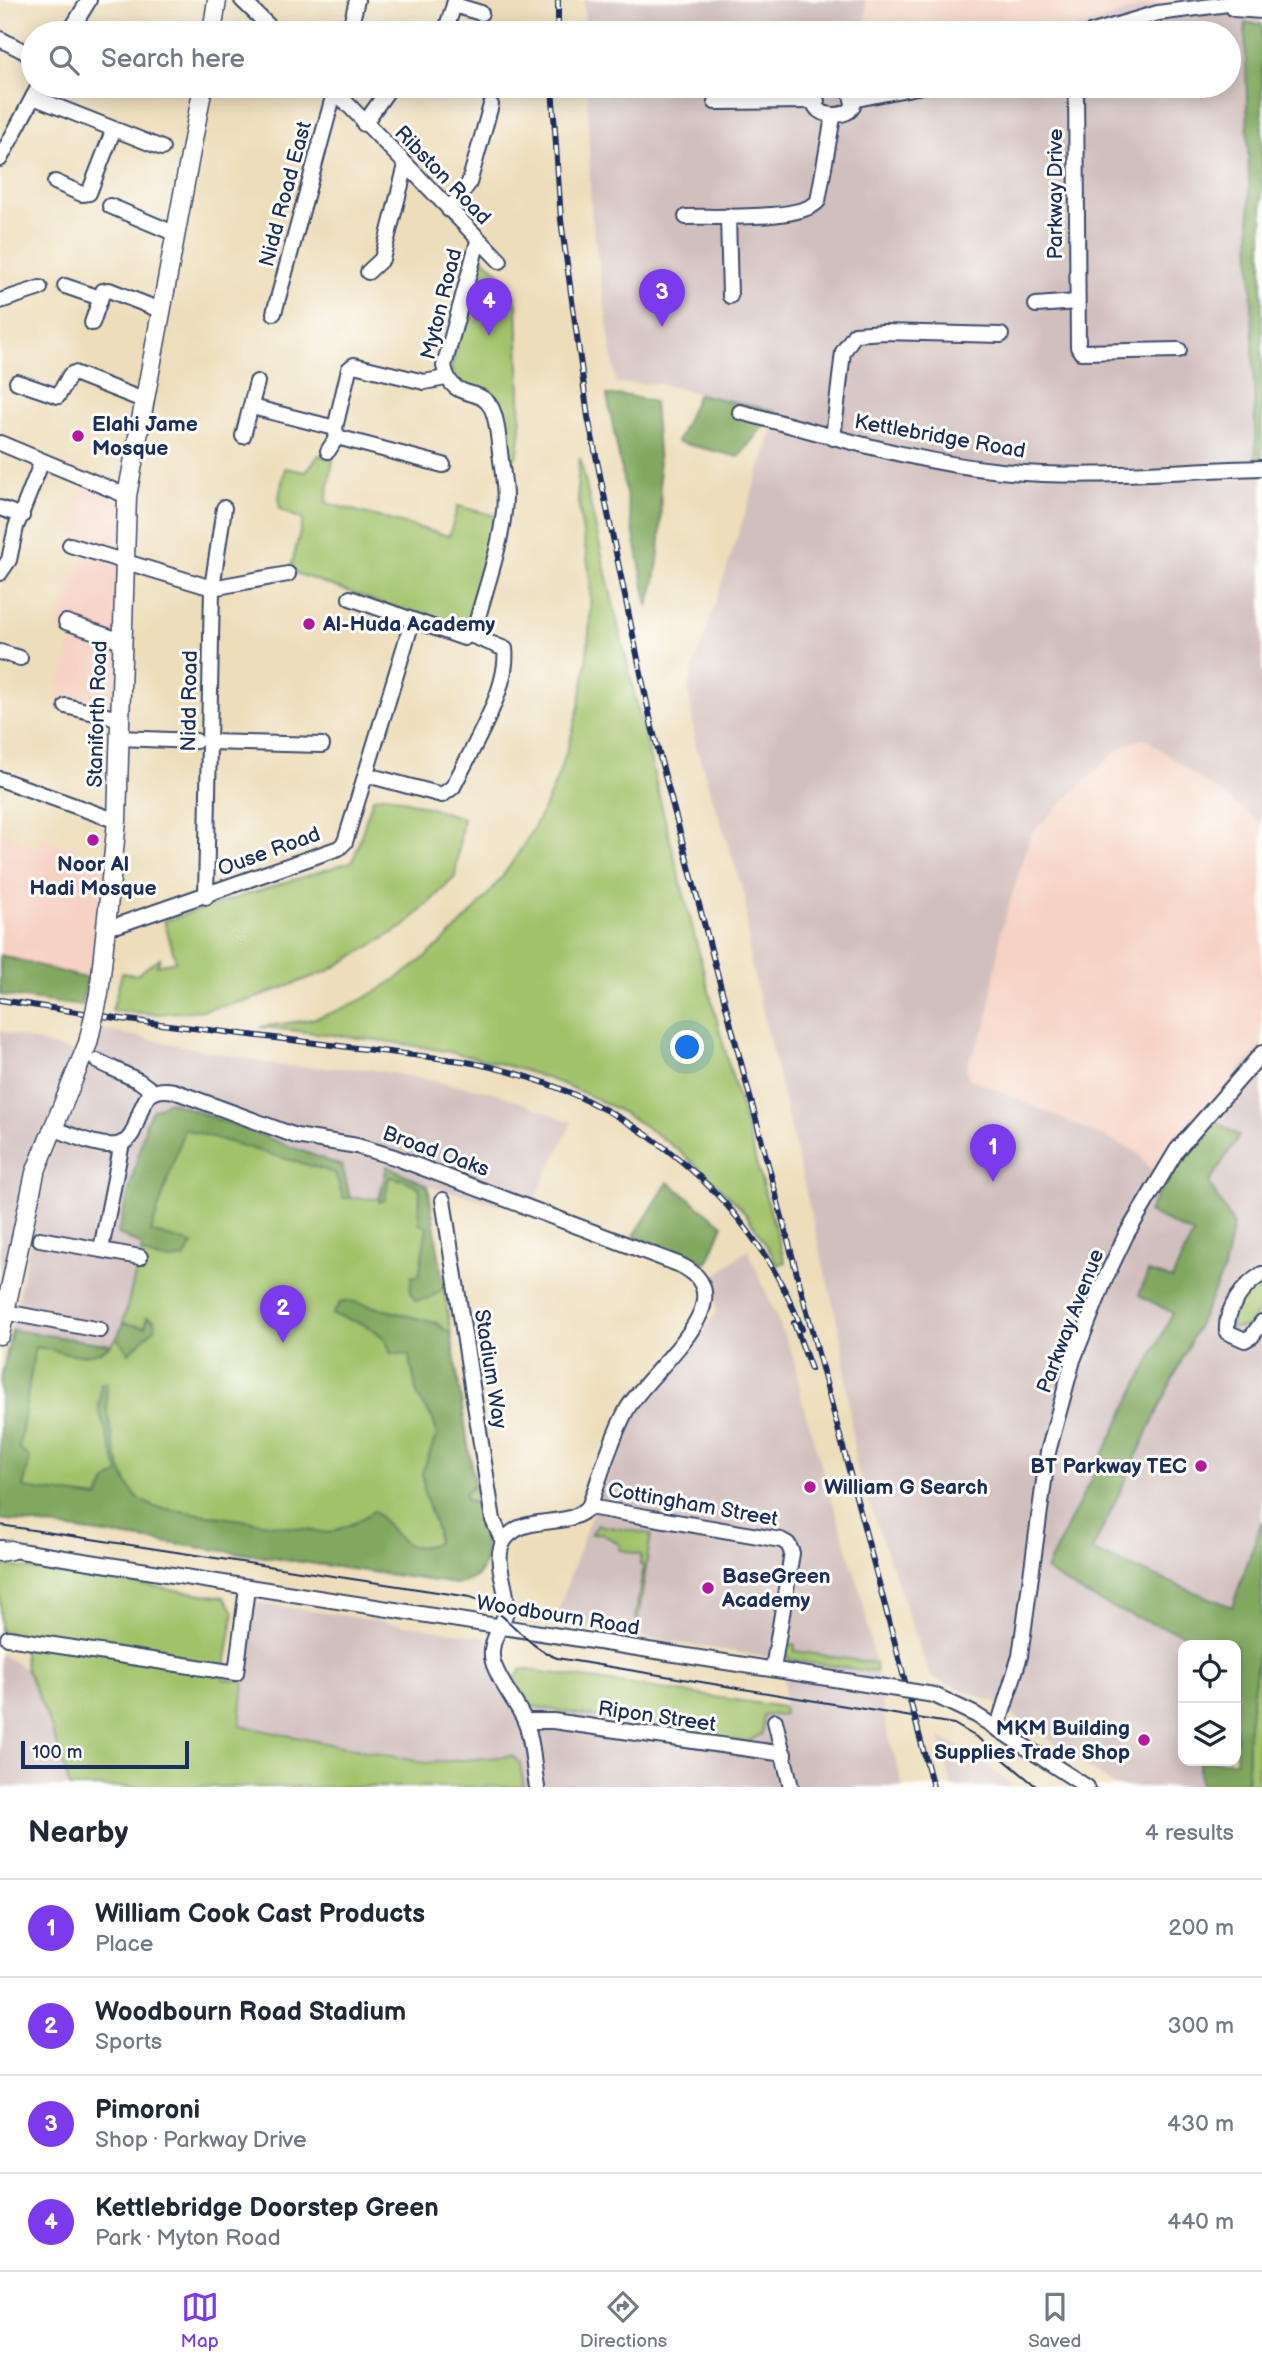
<!DOCTYPE html>
<meta charset="utf-8">
<style>
body{margin:0;font-family:"Balsamiq Sans",sans-serif;background:#f2f2f3;color:#1f2937}
.controls{position:absolute;right:21px;bottom:21px;display:grid;overflow:hidden;border-radius:14px;box-shadow:0 4px 18px #0003}
.controls button{width:63px;height:63px;display:grid;place-items:center;padding:0;border:0;border-bottom:2px solid #e0e1e3;background:#fff;color:#1f2937;font:35px sans-serif}
.scale{position:absolute;left:21px;bottom:18px;width:168px;box-sizing:border-box;padding-left:7px;border:4px solid #1b2f5e;border-top:0;font-size:19px;line-height:24px;white-space:nowrap;color:#1b2f5e;-webkit-text-stroke:5px #fdfcf7;paint-order:stroke}
.you{position:absolute;left:688px;top:1048px;width:24px;height:24px;margin:-18px;border:5px solid #fff;border-radius:50%;background:#1a73e8;box-shadow:0 0 0 10px #1a73e833}
.badge{display:grid;place-items:center;width:46px;height:46px;border-radius:50%;background:#7c3aed;color:#fff;font-size:23px;font-weight:700}
.pin{position:absolute;translate:-50% -58px;filter:drop-shadow(0 2px 4px #0008)}
.pin::after{content:'';position:absolute;top:37px;width:24px;height:21px;background:inherit;clip-path:polygon(0 0,100% 0,50% 100%)}
.list{margin:0;padding:0;list-style:none}
h2{display:flex;justify-content:space-between;align-items:center;height:91px;margin:0;padding:0 28px;font-size:30px}
h2 small{font-size:23px;font-weight:400;color:#747a83}
.list li{display:grid;grid-template-columns:46px 1fr auto;gap:21px;align-items:center;box-sizing:border-box;height:98px;padding:0 28px;border-top:2px solid #e0e1e3}
.list b{display:block;font-size:26px;white-space:nowrap}
.list p{margin:0;font-size:23px;white-space:nowrap;color:#747a83}
.list em{font-size:23px;font-style:normal;color:#747a83}
.icon{flex:none;width:38px;height:38px;fill:none;stroke:currentColor;stroke-width:2;stroke-linecap:round;stroke-linejoin:round}
.map{position:relative;flex:none;width:1262px;height:1787px;overflow:hidden}
.search{position:absolute;background:#fff;box-shadow:0 4px 18px #0003;left:21px;right:21px;top:21px;height:77px;display:flex;align-items:center;gap:18px;box-sizing:border-box;padding:0 24px;border-radius:38px;color:#747a83;font-size:26px}
.sheet{height:483px;background:#fff}
nav{display:flex;justify-content:space-around;align-items:center;box-sizing:border-box;height:98px;border-top:2px solid #e0e1e3;background:#fff;font-size:19px;color:#747a83}
nav a{display:grid;justify-items:center;gap:4px}
nav .on{color:#7c3aed}
.map>svg:first-child{display:block}
.built{fill:#f6d2c4}
.industrial{fill:#d1bfbe;fill-rule:evenodd}
.green{fill:#a2c26a;stroke:#5e7864;stroke-width:2}
.forest{fill:#81a85e;stroke:#4e6c5e;stroke-width:2}
.lines{fill:none;stroke-linecap:round;stroke-linejoin:round}
.minor-casing{stroke:#3a496c;stroke-width:18}
.major-casing{stroke:#3a496c;stroke-width:21}
.minor{stroke:#fff;stroke-width:14}
.major{stroke:#fff;stroke-width:18}
.tram{stroke:#1b2f5e;stroke-width:2}
.rail-casing{stroke:#1b2f5e;stroke-width:6}
.rail{stroke:#fdfcf7;stroke-width:3.5;stroke-dasharray:10;stroke-linecap:butt}
.minor-bridge-casing{stroke:#3a496c;stroke-width:18;stroke-linecap:butt}
.major-bridge-casing{stroke:#3a496c;stroke-width:21;stroke-linecap:butt}
.minor-bridge{stroke:#fff;stroke-width:14}
.major-bridge{stroke:#fff;stroke-width:18}
.poi-dot{fill:#b5179e;stroke:#fdfcf7;stroke-width:2.5}
.labels{text-anchor:middle;stroke-width:6;stroke-linejoin:round;paint-order:stroke}
.street-label{font-size:21px;fill:#1b2f5e;stroke:#fdfcf7}
.poi-label{font-size:21px;font-weight:bold;fill:#1b2f5e;stroke:#fdfcf7;text-anchor:start}
</style>
<div class="map">
<svg width="1262" height="1787" viewBox="0 0 1262 1787">
<rect width="100%" height="100%" fill="#fdfcf7"/>
<filter id="ink" filterUnits="userSpaceOnUse"><feTurbulence type="fractalNoise" baseFrequency=".0143" numOctaves="2"/><feDisplacementMap in="SourceGraphic" scale="14" xChannelSelector="R" yChannelSelector="G"/><feConvolveMatrix kernelMatrix="1 2 1 2 8 2 1 2 1" color-interpolation-filters="sRGB"/></filter>
<filter id="wash" filterUnits="userSpaceOnUse"><feTurbulence type="fractalNoise" baseFrequency=".00686" numOctaves="4" result="noise"/><feDisplacementMap in="SourceGraphic" scale="28" xChannelSelector="R" yChannelSelector="G"/><feGaussianBlur stdDeviation="1.57" result="paint"/><feColorMatrix in="noise" values="0 0 0 0 0 0 0 0 0 0 0 0 0 0 0 0 0 1.4 0 .05"/><feComposite in="paint" operator="in"/></filter>
<g filter="url(#wash)">
<rect width="100%" height="100%" fill="#edddba"/>
<g class="built">
<path d="M866 0H1193L1133 10 1059 33H866Z"/>
<path d="M85 479 127 496 119 719 66 706 56 699 73 637 55 631 85 550 68 544 80 514 73 511Z"/>
<path d="M1144 738 1262 823V1044L1171 1151 1156 1177 1136 1151 969 1078 966 1067 987 1024 1001 931 1031 833 1121 747Z"/>
<path d="M0 833 39 847 43 838 105 860 102 971 86 996 0 970Z"/>
</g>
<g class="industrial">
<path d="M584 0H866V33H585Z"/>
<path d="M1262 0V823L1144 738 1121 747 1031 833 1001 931 987 1024 966 1067 969 1078 1136 1151 1156 1176 1171 1151 1262 1044V1787H1116L994 1702 930 1677 855 1462 842 1342 750 960 745 897 696 746 688 685 774 426 775 411 659 384 616 383 591 210 587 86H1229V33H1059L1133 10 1184 1ZM1183 1645H1236V1761H1183Z"/>
<path d="M99 1029 282 1066 369 1069 494 1092 572 1122 529 1212 428 1186 387 1166 379 1199 350 1198 342 1166 169 1101 159 1104 152 1111 118 1233 143 1245 120 1334 111 1345 12 1330 42 1184 59 1127Z"/>
<path d="M0 1031 77 1053 0 1307Z"/>
<path d="M748 1249 794 1359 803 1405 862 1597 887 1729 903 1787H524L520 1763 512 1756 426 1763 239 1726 251 1602 485 1637 531 1706 758 1738 762 1734 763 1716 784 1713V1660L554 1623 588 1524 633 1416 692 1347 716 1313 715 1276Z"/>
<path d="M0 1654 26 1669 50 1723 70 1787H0Z"/>
<path d="M940 1738 970 1752 1014 1787H952Z"/>
</g>
<g class="green">
<path d="M480 255 510 283 517 305 521 428 518 452 511 466C493 406 516 412 453 378L451 368Z"/>
<path d="M319 455 333 460 326 503 449 536 458 506 496 516 471 621 457 630 290 571 303 520 280 509 279 497 285 468 306 472Z"/>
<path d="M580 458C640 728 706 996 785 1262L778 1265C769 1250 760 1234 750 1220 740 1204 723 1191 709 1178 588 1057 421 1044 260 1027 277 1024 296 1023 312 1019 403 994 488 909 533 829 561 780 579 720 586 664 589 637 592 605 590 579 586 539 572 498 580 458Z"/>
<path d="M387 795 463 818 455 877 405 926 328 971 250 1000 205 1010 157 1014 112 1011 122 973 136 975 161 957 157 965 176 961 164 921 353 861 373 798Z"/>
<path d="M169 1101 342 1166 350 1198 379 1199 387 1166 428 1186 485 1555C485 1574 474 1581 457 1584L0 1519V1384L12 1330 111 1345 120 1334 143 1245 118 1234 147 1120 152 1111Z"/>
<path d="M1262 1274V1305L1248 1326 1230 1328 1232 1310Z"/>
<path d="M598 1525 651 1534 638 1620 635 1618 644 1566 640 1565 641 1555 619 1549 620 1545 602 1533 591 1534Z"/>
<path d="M0 1565 224 1597 234 1612 223 1679 244 1681 240 1726 426 1763 512 1756 520 1763 524 1787H70L50 1723 26 1669 21 1635 0 1631Z"/>
<path d="M1262 1622 1257 1787H1247L1248 1732Z"/>
<path d="M786 1644 795 1645V1651L875 1663 876 1672 790 1660 784 1651Z"/>
<path d="M522 1669 783 1707 784 1714 763 1716 762 1734 747 1742 531 1706 514 1679Z"/>
</g>
<g class="forest">
<path d="M1245 23 1262 24V461L1256 462Z"/>
<path d="M698 394 775 411 739 457 677 442Z"/>
<path d="M607 395 629 396 654 402C659 469 669 542 648 607Z"/>
<path d="M0 955 88 979 81 1006 0 995Z"/>
<path d="M169 1101 342 1166 350 1198H343L335 1173 184 1129 151 1232 193 1244 184 1258C167 1262 156 1259 141 1252L142 1245 118 1234 147 1120 152 1111Z"/>
<path d="M1212 1118 1239 1136 1209 1183 1233 1224 1224 1270 1092 1551 1232 1607 1262 1521V1622L1248 1732 1247 1787H1200L1199 1761H1236V1645H1216V1642C1160 1630 1092 1603 1046 1570L1173 1313 1139 1295 1148 1272 1172 1279 1193 1234 1148 1212 1172 1167Z"/>
<path d="M387 1166 428 1186 444 1288 430 1298 416 1301C409 1293 410 1286 412 1276H419L427 1226 419 1224 420 1188 405 1180 389 1177 385 1200 379 1202Z"/>
<path d="M668 1182 723 1225 707 1263 634 1236Z"/>
<path d="M351 1301 436 1323 451 1334 474 1486 465 1493 466 1500 477 1504C482 1534 499 1578 457 1584L0 1519V1384L12 1330 111 1345C88 1364 62 1351 35 1347L19 1448 30 1458 23 1488 98 1498 107 1481 119 1473 99 1410 101 1383H107C103 1410 118 1480 139 1499 143 1502 150 1504 154 1507L329 1533 354 1523 374 1511C398 1532 399 1556 437 1543V1531L425 1496 422 1473 437 1434 433 1419 418 1397 409 1355 390 1353C388 1329 351 1319 332 1315L340 1303Z"/>
<path d="M147 1317 154 1320 155 1328 129 1353 117 1338 123 1323 145 1327Z"/>
</g>
</g>
<g filter="url(#ink)">
<g class="lines">
<g class="minor-casing">
<g id="minor">
<path d="M242 0 276 33"/>
<path d="M455 0 454 5 481 13"/>
<path d="M1234 9 1262 11"/>
<path d="M448 23 454 5"/>
<path d="M69 33 89 0"/>
<path d="M349 33 357 0"/>
<path d="M1090 33 1158 13 1259 0"/>
<path d="M0 39 33 56"/>
<path d="M330 86 500 261"/>
<path d="M824 86C785 124 883 125 844 86"/>
<path d="M1076 86 1078 347 1081 352 1179 350"/>
<path d="M33 97 162 148"/>
<path d="M852 100 922 86"/>
<path d="M715 102 817 101"/>
<path d="M364 124 391 86"/>
<path d="M0 159 39 86"/>
<path d="M55 182 82 194 89 193 113 131"/>
<path d="M110 206 176 234"/>
<path d="M449 210 469 183 491 105"/>
<path d="M728 216 730 296"/>
<path d="M686 217C714 216 802 221 818 201L833 117"/>
<path d="M368 272 382 259 406 165"/>
<path d="M65 286 100 298"/>
<path d="M0 301 40 288"/>
<path d="M1036 305 1077 302"/>
<path d="M274 313 336 86"/>
<path d="M92 323 103 291 109 290 160 310"/>
<path d="M17 382 58 396 70 375 74 373 143 400"/>
<path d="M252 407 335 428"/>
<path d="M740 412C826 434 912 462 1001 471 1087 480 1176 470 1262 468"/>
<path d="M243 436 257 382"/>
<path d="M337 437 443 465"/>
<path d="M833 438 843 352 855 334 884 332 1001 335"/>
<path d="M0 443 127 496"/>
<path d="M328 451 337 437 335 428 349 369 354 365 424 382 446 378"/>
<path d="M0 508 22 516"/>
<path d="M70 545 212 588 288 574"/>
<path d="M0 573 9 560 16 527 42 461"/>
<path d="M350 598 464 638 474 632C484 592 500 551 504 511 507 491 502 471 500 452 498 438 498 422 492 409 480 384 452 404 444 366L478 241"/>
<path d="M66 622 122 641"/>
<path d="M0 652 20 658"/>
<path d="M66 706 119 719"/>
<path d="M119 738 196 741"/>
<path d="M210 742 322 745"/>
<path d="M367 775 442 795 453 787C470 752 510 688 505 649L470 635"/>
<path d="M0 779 117 821"/>
<path d="M206 897 212 588 224 508"/>
<path d="M107 925H118L339 848 345 842 412 622"/>
<path d="M97 1061 139 1081 154 1092"/>
<path d="M52 1128C70 1134 96 1147 116 1145 148 1141 128 1081 174 1091L296 1136 357 1146 394 1157 678 1264C753 1297 646 1372 626 1411 610 1441 601 1475 589 1507 567 1530 527 1513 506 1538 491 1556 507 1585 507 1606 506 1624 487 1640 493 1662 499 1682 515 1700 524 1719 533 1738 533 1766 537 1787"/>
<path d="M443 1200 493 1520 503 1542"/>
<path d="M40 1239 140 1257"/>
<path d="M101 1249 122 1143"/>
<path d="M1262 1274C1243 1286 1225 1309 1227 1332L1245 1340 1252 1336 1262 1322"/>
<path d="M5 1312 100 1330"/>
<path d="M589 1507 781 1540 788 1544 792 1553 773 1669"/>
<path d="M1 1548 878 1686"/>
<path d="M8 1638 236 1673 247 1588"/>
<path d="M934 1695 976 1715 1087 1787"/>
<path d="M525 1721H553L784 1754"/>
<path d="M775 1721 791 1787"/>
<path d="M997 1729 1020 1656 1048 1452 1073 1360 1106 1277 1126 1235 1177 1150 1262 1053"/>
</g>
</g>
<g class="major-casing">
<g id="major">
<path d="M212 33 217 0"/>
<path d="M99 994 117 821 127 496 203 86"/>
<path d="M0 1335 35 1173 88 1043"/>
<path d="M0 1552 11 1550"/>
</g>
</g>
<use href="#minor" class="minor"/>
<use href="#major" class="major"/>
<path class="tram" d="M0 1525 470 1597C506 1608 522 1645 557 1658L954 1724 978 1738 1037 1787"/>
<g class="rail-casing">
<g id="rail">
<path d="M558 0V33"/>
<path d="M552 86 561 220 588 417 652 727 933 1787"/>
<path d="M0 1000 128 1020 462 1061C615 1088 745 1183 802 1329"/>
<path d="M794 1323 811 1369"/>
</g>
</g>
<use href="#rail" class="rail"/>
<g class="minor-bridge-casing">
<path id="minor-bridge" d="M878 1686 934 1695"/>
</g>
<g class="major-bridge-casing">
<path id="major-bridge" d="M88 1043 99 994"/>
</g>
<use href="#minor-bridge" class="minor-bridge"/>
<use href="#major-bridge" class="major-bridge"/>
</g>
</g>
<g class="poi-dot">
<circle cx="78" cy="436" r="7"/>
<circle cx="309" cy="624" r="7"/>
<circle cx="93" cy="840" r="7"/>
<circle cx="1201" cy="1466" r="7"/>
<circle cx="810" cy="1487" r="7"/>
<circle cx="708" cy="1588" r="7"/>
<circle cx="1144" cy="1740" r="7"/>
</g>
<g class="labels">
<g class="street-label">
<text transform="translate(443 175) rotate(46)" y="7">Ribston Road</text>
<text transform="translate(285 194) rotate(-75)" y="7">Nidd Road East</text>
<text transform="translate(1055 194) rotate(-90)" y="7">Parkway Drive</text>
<text transform="translate(441 304) rotate(-76)" y="7">Myton Road</text>
<text transform="translate(940 436) rotate(10)" y="7">Kettlebridge Road</text>
<text transform="translate(189 701) rotate(-89)" y="7">Nidd Road</text>
<text transform="translate(97 714) rotate(-88)" y="7">Staniforth Road</text>
<text transform="translate(269 851) rotate(-20)" y="7">Ouse Road</text>
<text transform="translate(436 1151) rotate(20)" y="7">Broad Oaks</text>
<text transform="translate(1070 1321) rotate(-69)" y="7">Parkway Avenue</text>
<text transform="translate(491 1369) rotate(81)" y="7">Stadium Way</text>
<text transform="translate(693 1504) rotate(10)" y="7">Cottingham Street</text>
<text transform="translate(558 1615) rotate(9)" y="7">Woodbourn Road</text>
<text transform="translate(657 1716) rotate(8)" y="7">Ripon Street</text>
</g>
<g class="poi-label">
<text x="92" y="431">Elahi Jame<tspan x="92" dy="24">Mosque</tspan></text>
<text x="323" y="631">Al-Huda Academy</text>
<text x="93" y="871" text-anchor="middle">Noor Al<tspan x="93" dy="24">Hadi Mosque</tspan></text>
<text x="1187" y="1473" text-anchor="end">BT Parkway TEC</text>
<text x="824" y="1494">William G Search</text>
<text x="722" y="1583">BaseGreen<tspan x="722" dy="24">Academy</tspan></text>
<text x="1130" y="1735" text-anchor="end">MKM Building<tspan x="1130" dy="24">Supplies Trade Shop</tspan></text>
</g>
</g>
</svg>
<div class="controls">
<button><svg class="icon" aria-label="locate" viewBox="0 0 24 24"><circle cx="12" cy="12" r="6"/><path d="M12 2v4M12 18v4M2 12h4M18 12h4"/></svg></button>
<button><svg class="icon" aria-label="layers" viewBox="0 0 24 24"><path d="M12 4l9 5-9 5-9-5zM3 14l9 5 9-5"/></svg></button>
</div>
<div class="scale">100 m</div>
<div class="you"></div>
<div class="pin badge" style="left:993px;top:1182px">1</div>
<div class="pin badge" style="left:283px;top:1343px">2</div>
<div class="pin badge" style="left:662px;top:327px">3</div>
<div class="pin badge" style="left:489px;top:336px">4</div>
<div class="search"><svg class="icon" aria-label="search" viewBox="0 0 24 24"><circle cx="10" cy="10" r="6"/><path d="M15 15l6 6"/></svg>Search here</div>
</div>
<section class="sheet">
<h2>Nearby<small>4 results</small></h2>
<ul class="list">
<li><span class="badge">1</span><div><b>William Cook Cast Products</b><p>Place</p></div><em>200 m</em></li>
<li><span class="badge">2</span><div><b>Woodbourn Road Stadium</b><p>Sports</p></div><em>300 m</em></li>
<li><span class="badge">3</span><div><b>Pimoroni</b><p>Shop · Parkway Drive</p></div><em>430 m</em></li>
<li><span class="badge">4</span><div><b>Kettlebridge Doorstep Green</b><p>Park · Myton Road</p></div><em>440 m</em></li>
</ul>
</section>
<nav>
<a class="on"><svg class="icon" aria-label="map" viewBox="0 0 24 24"><path d="M3 6l6-2 6 2 6-2v14l-6 2-6-2-6 2zM9 4v14M15 6v14"/></svg>Map</a>
<a><svg class="icon" aria-label="directions" viewBox="0 0 24 24"><path d="M12 3l9 9-9 9-9-9zM9 14v-3h6M13 9l2 2-2 2"/></svg>Directions</a>
<a><svg class="icon" aria-label="saved" viewBox="0 0 24 24"><path d="M7 4h10v16l-5-4-5 4z"/></svg>Saved</a>
</nav>
